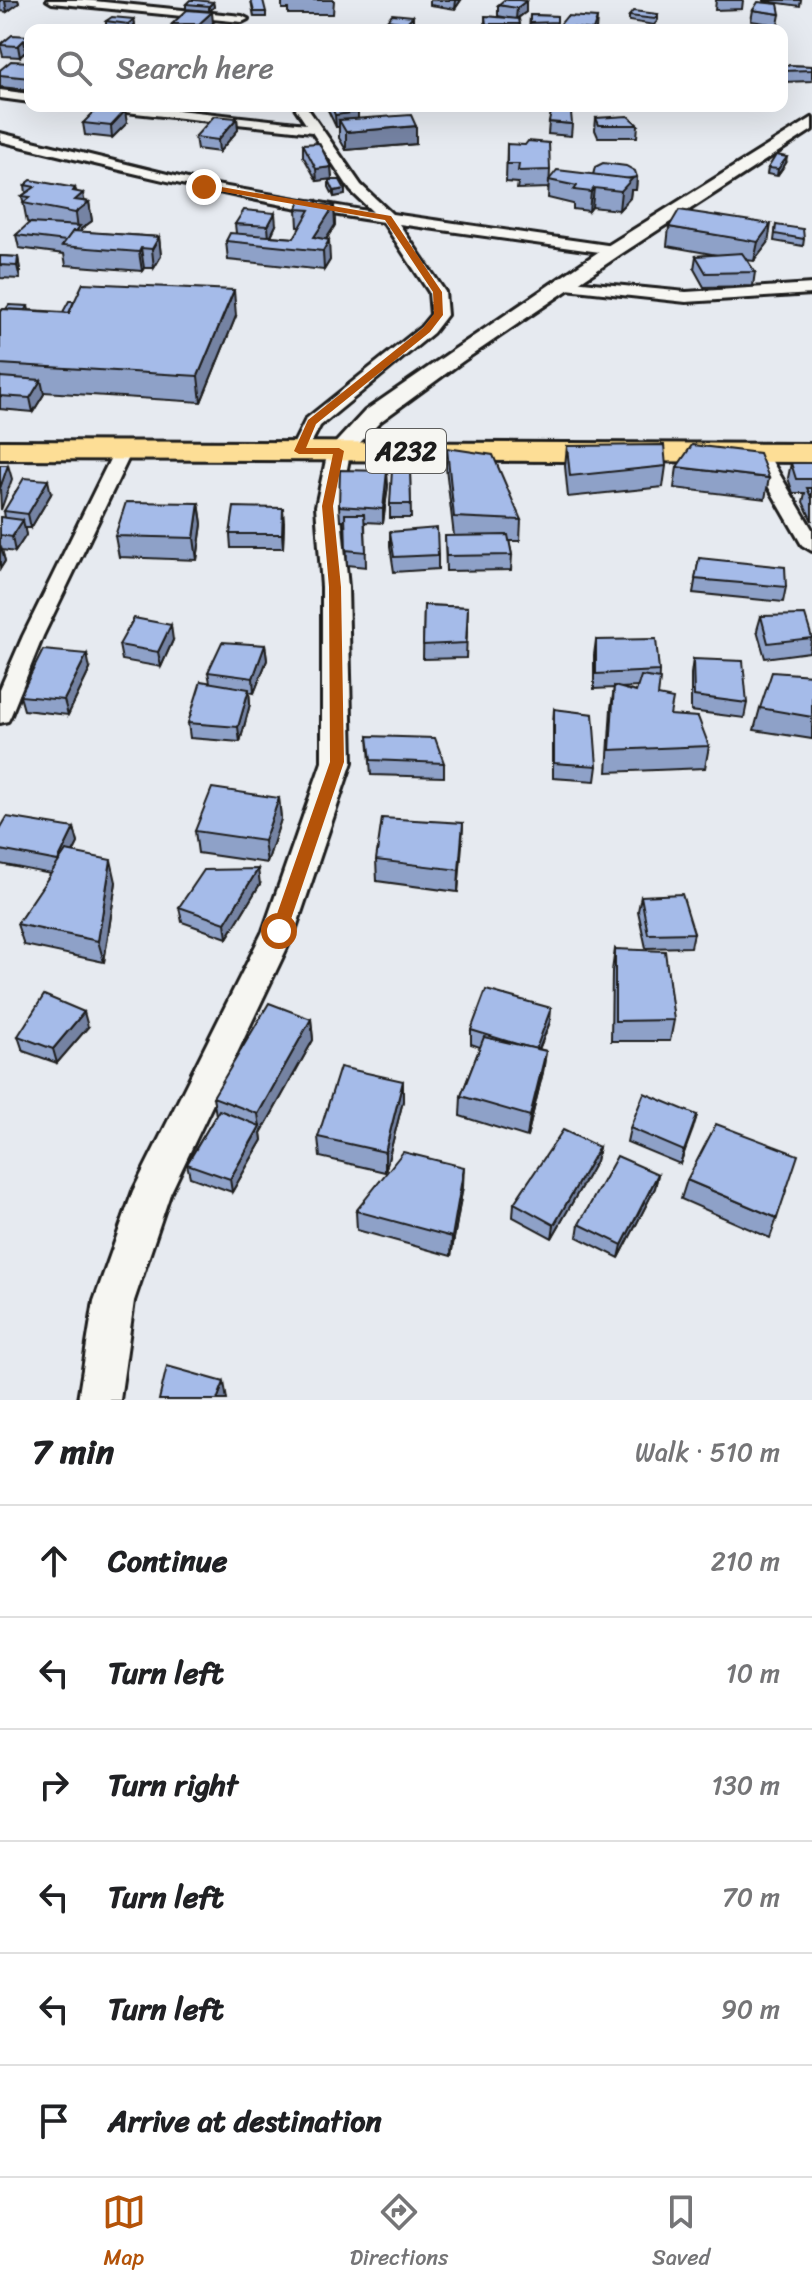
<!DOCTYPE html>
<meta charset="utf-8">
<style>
body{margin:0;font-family:Sriracha,sans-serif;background:#f2f2f2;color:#202124}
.stop{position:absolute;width:24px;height:24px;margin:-18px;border:6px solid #b45309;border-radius:50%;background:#fff}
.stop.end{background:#b45309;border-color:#fff;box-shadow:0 2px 8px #0008}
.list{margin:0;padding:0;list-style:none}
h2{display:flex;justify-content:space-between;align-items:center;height:104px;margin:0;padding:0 32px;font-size:34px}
h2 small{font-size:26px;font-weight:400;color:#757577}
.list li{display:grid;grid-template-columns:52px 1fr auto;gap:24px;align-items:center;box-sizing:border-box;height:112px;padding:0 32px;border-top:2px solid #e0e0e0}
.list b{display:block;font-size:30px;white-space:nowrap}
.list em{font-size:26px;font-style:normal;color:#757577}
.icon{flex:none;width:44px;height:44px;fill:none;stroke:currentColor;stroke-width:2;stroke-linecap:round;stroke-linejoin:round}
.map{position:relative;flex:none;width:812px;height:1400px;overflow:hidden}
.search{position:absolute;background:#fff;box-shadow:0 8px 32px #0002;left:24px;right:24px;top:24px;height:88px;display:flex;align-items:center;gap:20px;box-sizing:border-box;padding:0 28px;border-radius:16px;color:#757577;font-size:30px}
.sheet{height:776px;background:#fff}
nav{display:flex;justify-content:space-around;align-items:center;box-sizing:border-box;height:112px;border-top:2px solid #e0e0e0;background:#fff;font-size:22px;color:#757577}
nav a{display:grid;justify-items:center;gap:4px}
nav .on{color:#b45309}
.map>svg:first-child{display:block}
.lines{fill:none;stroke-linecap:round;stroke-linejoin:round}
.minor-casing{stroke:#1c1c1c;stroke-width:6}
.tertiary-casing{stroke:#1c1c1c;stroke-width:6}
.primary-casing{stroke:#1c1c1c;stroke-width:6}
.minor{fill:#f6f6f2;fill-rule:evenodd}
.tertiary{fill:#f6f6f2;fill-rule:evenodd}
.primary{fill:#fdde96;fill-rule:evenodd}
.wall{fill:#8ea1c8;stroke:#1c1c1c;stroke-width:2;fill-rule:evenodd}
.shaded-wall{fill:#7483a3;stroke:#1c1c1c;stroke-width:2}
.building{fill:#a5bbe9;stroke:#1c1c1c;stroke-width:2}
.route{fill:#b45309}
.labels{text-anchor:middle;stroke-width:6;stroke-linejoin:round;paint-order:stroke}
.shield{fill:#f6f6f2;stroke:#5d5d5c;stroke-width:2}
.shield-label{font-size:26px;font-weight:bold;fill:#1c1c1c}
</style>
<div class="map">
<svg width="812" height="1400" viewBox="0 0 812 1400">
<rect width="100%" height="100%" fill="#e6eaf0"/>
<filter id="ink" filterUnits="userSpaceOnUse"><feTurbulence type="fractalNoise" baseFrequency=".0125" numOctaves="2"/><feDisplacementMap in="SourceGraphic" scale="16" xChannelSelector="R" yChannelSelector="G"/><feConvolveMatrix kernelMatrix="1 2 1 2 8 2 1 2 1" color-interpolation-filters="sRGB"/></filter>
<g filter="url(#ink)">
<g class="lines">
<g class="minor-casing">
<g id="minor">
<path d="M47 0H84L242 16 248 19 242 22 52 3Z"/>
<path d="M0 90 30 94V102L0 98Z"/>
<path d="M101 106H141L306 124 294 106H306L361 185 392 214 614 246 621 250 614 254 399 224 445 292 447 315 433 333 320 426 305 455H293L290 451 306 419 421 327 431 315 429 292 383 222C253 203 127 172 0 141V133L204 183 373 212 351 191 312 132 107 110Z"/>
<path d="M562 280 686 292 812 284V294L686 302 557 288V282Z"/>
<path d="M123 446 132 451 43 636 11 715 8 721 0 723V689L23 636 114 451Z"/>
<path d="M758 448 767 453 812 529V551L802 545 749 453Z"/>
</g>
</g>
<g class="tertiary-casing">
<path id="tertiary" d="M812 118V130L621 254 463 361 381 421 350 453 340 506 348 587 352 762 295 931 170 1194 134 1301 120 1400H78L94 1301 133 1191 263 931 322 762V587L316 506 328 451 365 411 449 353 607 246Z"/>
</g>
<g class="primary-casing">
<path id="primary" d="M0 441 812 444V462L0 459Z"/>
</g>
<use href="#minor" class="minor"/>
<use href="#tertiary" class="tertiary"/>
<use href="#primary" class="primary"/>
</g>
<g class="wall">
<path d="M0 0H18L19 3 7 12 0 11Z"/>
<path d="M251 0 266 12V17H254Z"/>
<path d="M282 0H334L333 14H288V9H282Z"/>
<path d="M430 0H461L455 9 430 5Z"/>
<path d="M716 0H743L742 9 715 10Z"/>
<path d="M764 0H801L800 6 764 1Z"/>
<path d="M526 1V12L517 19 520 24 519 30H485V16L513 19 498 16V5Z"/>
<path d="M213 2 214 7 209 11 186 9V4Z"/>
<path d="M753 10 780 14 778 25 751 21Z"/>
<path d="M658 14V20L654 25 629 21V16Z"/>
<path d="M530 15 557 16 556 30H529Z"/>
<path d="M413 16V22L405 30H398V27L387 25V20Z"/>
<path d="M597 18 596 30H559V26Z"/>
<path d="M134 19 135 25 129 30 106 27V21Z"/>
<path d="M213 23 205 30H172V24Z"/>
<path d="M30 36V52L26 51 20 57 3 56 0 45Z"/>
<path d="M30 62V90L0 87V70Z"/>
<path d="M782 65 812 66V81L782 82Z"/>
<path d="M326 106H355L358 112V119L416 126V144L346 150 339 138V127H336Z"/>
<path d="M237 118 238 130 219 152 197 149 195 137Z"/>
<path d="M596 118 638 125 637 137H598L595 130Z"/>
<path d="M549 122 572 124 571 136 548 134Z"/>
<path d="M83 123H127L112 138 85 135Z"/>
<path d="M303 144 331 167 332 179 317 181 303 156Z"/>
<path d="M507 144 550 170 549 188 517 189 518 183 506 182Z"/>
<path d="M786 163 777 176 767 174 768 168Z"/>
<path d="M593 175 637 177 636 190H631L630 198 619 210 592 207 589 211 573 209V204L548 198 549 180Z"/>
<path d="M329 180 345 189V195L334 197 329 187Z"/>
<path d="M25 185 75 188 76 191 85 201 89 202 92 221 81 229V232L159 237 161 256 154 268H144L142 271 66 265 64 254 19 248 16 235 33 223 27 222 22 196 26 193Z"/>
<path d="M317 200V205L334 206 335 225 326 240 330 260 324 270 228 260 226 241 236 233 235 224 276 225 271 236 294 238 300 228 298 227 297 209Z"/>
<path d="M776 225 804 239 803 246 774 241Z"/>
<path d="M669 227 768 243 754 261 747 260 755 272 753 286 704 287 694 269 696 256 717 255 667 246Z"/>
<path d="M0 256 18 257 20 270V279L0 278Z"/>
<path d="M28 306 29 310 63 312 236 316 201 402 44 392V394L33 412 0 409V310Z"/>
<path d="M567 446 666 466 663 487 568 497 565 466Z"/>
<path d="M447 448 521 520 520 541H509L512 555 511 570 446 571 445 536H454L446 468Z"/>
<path d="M791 463H812V521L803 502 805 493H793L788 478Z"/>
<path d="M677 467 769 478 765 499 674 488Z"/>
<path d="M410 471 411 518H390V504Z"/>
<path d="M388 485 383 523 365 522 366 567 347 565 346 520H340L339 506Z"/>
<path d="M51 494 31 528H24L26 535 15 552 2 550 5 561 0 569V517L5 518 4 511Z"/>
<path d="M199 503 202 524 197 560 119 557 115 536Z"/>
<path d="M284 522 283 548H231L230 534Z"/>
<path d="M390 532 438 555V569L394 572 390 546Z"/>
<path d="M699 558 786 587 783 602 693 593Z"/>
<path d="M424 605 468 607 466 658 423 659Z"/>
<path d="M761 616 812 636 809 652 765 658 757 630Z"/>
<path d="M173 640 161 667 122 660 119 645Z"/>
<path d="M596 640 659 671 658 696 670 715 709 746 705 768 607 772 611 708 614 688 594 689V655ZM638 687 636 692 619 688Z"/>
<path d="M265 645 267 660 254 693 249 692 250 704 240 742 190 738 188 723 210 682 208 672Z"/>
<path d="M812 651V739L754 730 760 708 812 675 810 659Z"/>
<path d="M693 659 747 703 744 718 691 711V674Z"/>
<path d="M90 669 68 715 24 710 20 696Z"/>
<path d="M554 709 597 766 595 781 553 778V724Z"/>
<path d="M368 736 444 763V777L371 775Z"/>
<path d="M279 798 281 819 267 863 198 853 195 831Z"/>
<path d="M463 823 458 892 377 881 376 860Z"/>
<path d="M74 828 78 843 73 853 116 882 104 962 24 945 17 924 51 874 0 864V829Z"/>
<path d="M260 884 227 938 182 922 179 907Z"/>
<path d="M641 896 694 933 691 947 646 948 638 911Z"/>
<path d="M615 949 674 1020 670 1041H611L612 971Z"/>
<path d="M311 1019 313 1040 261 1133 262 1140 232 1192 190 1177 187 1164 216 1115 213 1097Z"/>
<path d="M550 1022 539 1049 546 1051 543 1072 527 1137 460 1116 461 1096 480 1047 471 1044V1030Z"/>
<path d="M88 1027 57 1063 23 1051 18 1036Z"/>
<path d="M403 1081V1101L385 1172 320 1157 318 1137Z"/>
<path d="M697 1115 680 1164 627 1142 630 1128Z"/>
<path d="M599 1147 596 1161 552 1238 513 1217 514 1203Z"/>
<path d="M658 1174 655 1188 619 1258 577 1237 579 1224Z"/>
<path d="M687 1180 777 1218 770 1238 681 1199Z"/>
<path d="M463 1186 451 1256 357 1230 356 1211Z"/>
</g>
<g class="shaded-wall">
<path d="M7 0H18L19 3 7 12 5 1Z"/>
<path d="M456 0H461L455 9Z"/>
<path d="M526 1V12L516 19 517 8Z"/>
<path d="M213 2 214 7 209 11V6Z"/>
<path d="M212 12 213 23 205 30H200L199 24Z"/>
<path d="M413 16V22L404 30V25Z"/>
<path d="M134 19 135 25 129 30 128 24Z"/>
<path d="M24 40 26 51 20 57 18 46Z"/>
<path d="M125 111 127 123 112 138 111 126Z"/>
<path d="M358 112V124L339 120V127H336L335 115Z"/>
<path d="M237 118 238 130 219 152 218 140Z"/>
<path d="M416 126V144L346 150V132Z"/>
<path d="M787 157 786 163 777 176 778 169Z"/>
<path d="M331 167 332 179 317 181 316 169Z"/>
<path d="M637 177 636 190H631L630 198 619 210 621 191 612 180Z"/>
<path d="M75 188 77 198 83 193 85 205 89 202 92 221 81 229 83 239 67 241 78 229 73 191Z"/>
<path d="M594 188 592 207 589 211 591 192Z"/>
<path d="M345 189V195L334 197V191Z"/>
<path d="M334 206 335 225 319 250 314 237Z"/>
<path d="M275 213 276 225 269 239 268 226Z"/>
<path d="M771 224 768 243 754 261 758 242Z"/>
<path d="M159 237 161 256 154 268 152 249Z"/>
<path d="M329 240 330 260 324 270 323 251Z"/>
<path d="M141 248 144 268 142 271 139 252Z"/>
<path d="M18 257 20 270V279L17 266Z"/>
<path d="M234 290 236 316 201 402 198 376Z"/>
<path d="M41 380 44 394 33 412 30 398Z"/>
<path d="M8 465 12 479 1 510 0 488Z"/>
<path d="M387 471 388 485 383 523V509Z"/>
<path d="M48 480 51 494 31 528 28 514Z"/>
<path d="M199 503 202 524 197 560 194 538Z"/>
<path d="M283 508 284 522 283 548 282 534Z"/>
<path d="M23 520 26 535 15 552 12 537Z"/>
<path d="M1 547 5 561 0 569V548Z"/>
<path d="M171 625 173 640 161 667 158 652Z"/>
<path d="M265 645 267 660 254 693 253 678Z"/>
<path d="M87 654 90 669 68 715 64 700Z"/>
<path d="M249 689 250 704 240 742 238 727Z"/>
<path d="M279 798 281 819 267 863 264 841Z"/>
<path d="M463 823 462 845 458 892 459 870Z"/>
<path d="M74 828 78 843 61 876 58 861Z"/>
<path d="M111 860 116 882 104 962 98 941Z"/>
<path d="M258 869 260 884 227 938 225 923Z"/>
<path d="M551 1008 550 1022 533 1064 535 1050Z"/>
<path d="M84 1012 88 1027 57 1063 53 1049Z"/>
<path d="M311 1019 313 1040 261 1133 262 1140 232 1192 230 1179 260 1127 258 1114Z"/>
<path d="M546 1051 543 1072 527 1137 530 1116Z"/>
<path d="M403 1081V1101L385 1172V1152Z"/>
<path d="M697 1115 693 1129 680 1164 684 1151Z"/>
<path d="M599 1147 596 1161 552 1238 554 1225Z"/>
<path d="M464 1167 463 1186 451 1256 452 1237Z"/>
<path d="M658 1174 655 1188 619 1258 622 1245Z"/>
<path d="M224 1382 227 1400H217Z"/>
</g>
<g class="building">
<path d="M190 0H195L213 2 209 6 186 4Z"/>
<path d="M251 0H263L266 12H254Z"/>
<path d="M504 0H519L526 1 517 8 498 5Z"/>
<path d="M758 2 778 4 780 14 753 10Z"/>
<path d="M187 10 212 12 199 24H172Z"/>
<path d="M633 11 658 14 655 19 629 16Z"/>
<path d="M392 14 413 16 404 25H398L400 22 387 20Z"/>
<path d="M530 15 557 16V22L530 23Z"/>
<path d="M485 16 519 19 520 24H486Z"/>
<path d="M567 16 597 18 593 30 559 26Z"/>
<path d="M112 17 134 19 128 24 106 21Z"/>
<path d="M383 27V30L325 29Z"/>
<path d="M12 35 30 36V41L24 40 18 46 0 45Z"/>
<path d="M11 61 30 62V78L0 75V70Z"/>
<path d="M782 65 812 66V70L782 71Z"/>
<path d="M331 106H355L358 112 335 115Z"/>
<path d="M98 108 125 111 111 126 83 123Z"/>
<path d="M551 112 571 113 572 124 549 122Z"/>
<path d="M411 115 416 126 346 132 339 120Z"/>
<path d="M214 116 237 118 218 140 195 137Z"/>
<path d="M628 116 638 125H599L596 118Z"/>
<path d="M528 141 549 143 550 170 518 171 519 164H507V144L525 145Z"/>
<path d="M319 143 331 167 316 169 303 144Z"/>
<path d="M776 155 787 157 778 169 768 168Z"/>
<path d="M603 163 626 166 635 171 637 177 625 179 593 175 595 167Z"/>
<path d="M557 170 632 179 621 191 594 188 591 192 574 190 577 186 549 180Z"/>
<path d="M31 180 75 188 73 191 83 193 75 200 89 202 75 213 23 203 30 197 22 196 35 187 25 185Z"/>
<path d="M329 180H340L345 189 334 191Z"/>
<path d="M300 199 317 200 315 205 334 206 314 237 329 240 323 251 226 241 230 233 294 238 310 210 297 209Z"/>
<path d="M244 210 275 213 268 226 235 224Z"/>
<path d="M679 210 771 224 758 242 669 227Z"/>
<path d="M29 223 80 226 76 231H73L66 241 16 235Z"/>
<path d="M776 225 803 229 804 239 775 234Z"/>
<path d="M73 231 159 237 152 249 141 248 139 252 62 246Z"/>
<path d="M742 253 755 272 706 273 696 256Z"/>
<path d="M0 256 18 257 17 266 0 265Z"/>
<path d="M83 283 234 290 198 376 0 364V313L3 309 69 313Z"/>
<path d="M69 301H74L69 313 63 312Z"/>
<path d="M9 305 28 306 26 310 6 309Z"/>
<path d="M0 377 41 380 30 398 0 396Z"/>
<path d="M664 445 666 466 570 476 567 446Z"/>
<path d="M692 445 759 453 769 478 677 467Z"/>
<path d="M447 448 493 455 521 520 454 517Z"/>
<path d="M791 463H812V479H796Z"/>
<path d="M0 465H8L0 488Z"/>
<path d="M340 470 387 471 383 509 339 506Z"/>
<path d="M392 470 410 471 411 504H390Z"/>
<path d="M24 478 48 480 28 514 4 511Z"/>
<path d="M807 488H812V499Z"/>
<path d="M126 502 199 503 194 538 115 536Z"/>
<path d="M234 507 283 508 282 534H230Z"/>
<path d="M345 514H364L366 552 346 550Z"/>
<path d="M0 517 23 520 12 537 0 535Z"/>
<path d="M437 528 438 555 394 557 390 532Z"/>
<path d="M508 535 512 555 446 556 445 536Z"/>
<path d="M699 558 785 567 786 587 695 579Z"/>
<path d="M424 605 468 607 466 643 423 645Z"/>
<path d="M805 615 812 638 768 643 761 616Z"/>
<path d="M134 618 171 625 158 652 119 645Z"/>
<path d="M656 639 659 671 596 674V640Z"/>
<path d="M222 642 265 645 253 678 208 672Z"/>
<path d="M43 650 87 654 64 700 20 696Z"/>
<path d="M693 659 743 661 747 703 694 696Z"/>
<path d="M772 672 812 675V717L760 708Z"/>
<path d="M641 676 660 679 658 696 673 699 670 715 698 717 709 746 610 750 614 686 636 692Z"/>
<path d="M201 681 249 689 238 727 188 723Z"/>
<path d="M554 709 593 714 597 766 554 763Z"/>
<path d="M368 736 435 738 444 763 371 760Z"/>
<path d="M212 788 279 798 264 841 195 831Z"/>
<path d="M7 817 74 828 58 861 0 850V829Z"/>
<path d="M382 818 463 823 459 870 376 860Z"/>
<path d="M66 851 111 860 98 941 17 924Z"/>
<path d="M258 869 225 923 179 907 204 870Z"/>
<path d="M682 894 694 933 648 934 641 896Z"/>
<path d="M615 949 665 951 674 1020 615 1021Z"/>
<path d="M486 990 551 1008 536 1049 520 1045 471 1030Z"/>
<path d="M44 995 84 1012 53 1049 18 1036Z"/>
<path d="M269 1003 311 1019 258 1114 213 1097Z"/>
<path d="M484 1037 546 1051 530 1116 461 1096Z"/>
<path d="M340 1067 403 1081 385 1152 318 1137Z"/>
<path d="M644 1093 697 1115 684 1151 630 1128Z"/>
<path d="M219 1110 260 1126 230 1179 187 1164Z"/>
<path d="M716 1124 798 1155 777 1218 687 1180Z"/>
<path d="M563 1130 599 1147 554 1225 514 1203Z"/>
<path d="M403 1152 464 1167 452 1237 356 1211Z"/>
<path d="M617 1156 658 1174 622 1245 579 1224Z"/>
<path d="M167 1366 224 1382 217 1400H159Z"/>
</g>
</g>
<path class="route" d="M204 184 391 216 442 292 443 315 430 332 316 424 306 448H339L344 451 333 506 341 587 344 762 287 931 279 937 271 931 330 762 329 587 322 506 333 454H299L294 451 308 420 423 328 434 314 433 292 385 220 201 188Z"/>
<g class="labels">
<rect class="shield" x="366" y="429" width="80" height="44" rx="6"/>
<g class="shield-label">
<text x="406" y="460">A232</text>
</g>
</g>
</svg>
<div class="stop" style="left:279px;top:931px"></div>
<div class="stop end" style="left:204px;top:187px"></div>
<div class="search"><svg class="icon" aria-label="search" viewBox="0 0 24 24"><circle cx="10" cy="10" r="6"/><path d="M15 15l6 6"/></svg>Search here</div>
</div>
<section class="sheet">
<h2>7 min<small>Walk · 510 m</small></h2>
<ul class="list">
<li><svg class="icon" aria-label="ahead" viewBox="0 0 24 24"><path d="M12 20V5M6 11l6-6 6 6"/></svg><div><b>Continue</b></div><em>210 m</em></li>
<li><svg class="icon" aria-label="left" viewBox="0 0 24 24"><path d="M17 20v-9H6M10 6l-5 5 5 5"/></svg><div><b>Turn left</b></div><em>10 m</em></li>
<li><svg class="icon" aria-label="right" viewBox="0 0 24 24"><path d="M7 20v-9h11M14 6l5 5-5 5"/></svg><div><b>Turn right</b></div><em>130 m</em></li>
<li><svg class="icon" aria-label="left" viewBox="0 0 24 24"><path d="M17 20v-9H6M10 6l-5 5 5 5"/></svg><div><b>Turn left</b></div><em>70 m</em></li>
<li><svg class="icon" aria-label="left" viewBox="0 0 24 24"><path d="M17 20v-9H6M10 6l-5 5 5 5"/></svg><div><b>Turn left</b></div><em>90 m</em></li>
<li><svg class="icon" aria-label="arrive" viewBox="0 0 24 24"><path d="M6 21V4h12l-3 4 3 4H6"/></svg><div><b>Arrive at destination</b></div></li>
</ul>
</section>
<nav>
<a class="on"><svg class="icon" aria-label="map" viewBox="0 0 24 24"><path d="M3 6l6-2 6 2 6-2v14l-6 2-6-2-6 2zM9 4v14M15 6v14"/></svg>Map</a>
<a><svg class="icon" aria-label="directions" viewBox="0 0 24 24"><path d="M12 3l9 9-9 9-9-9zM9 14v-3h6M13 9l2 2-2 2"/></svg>Directions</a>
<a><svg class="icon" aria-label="saved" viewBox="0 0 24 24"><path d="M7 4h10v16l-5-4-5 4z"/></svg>Saved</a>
</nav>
